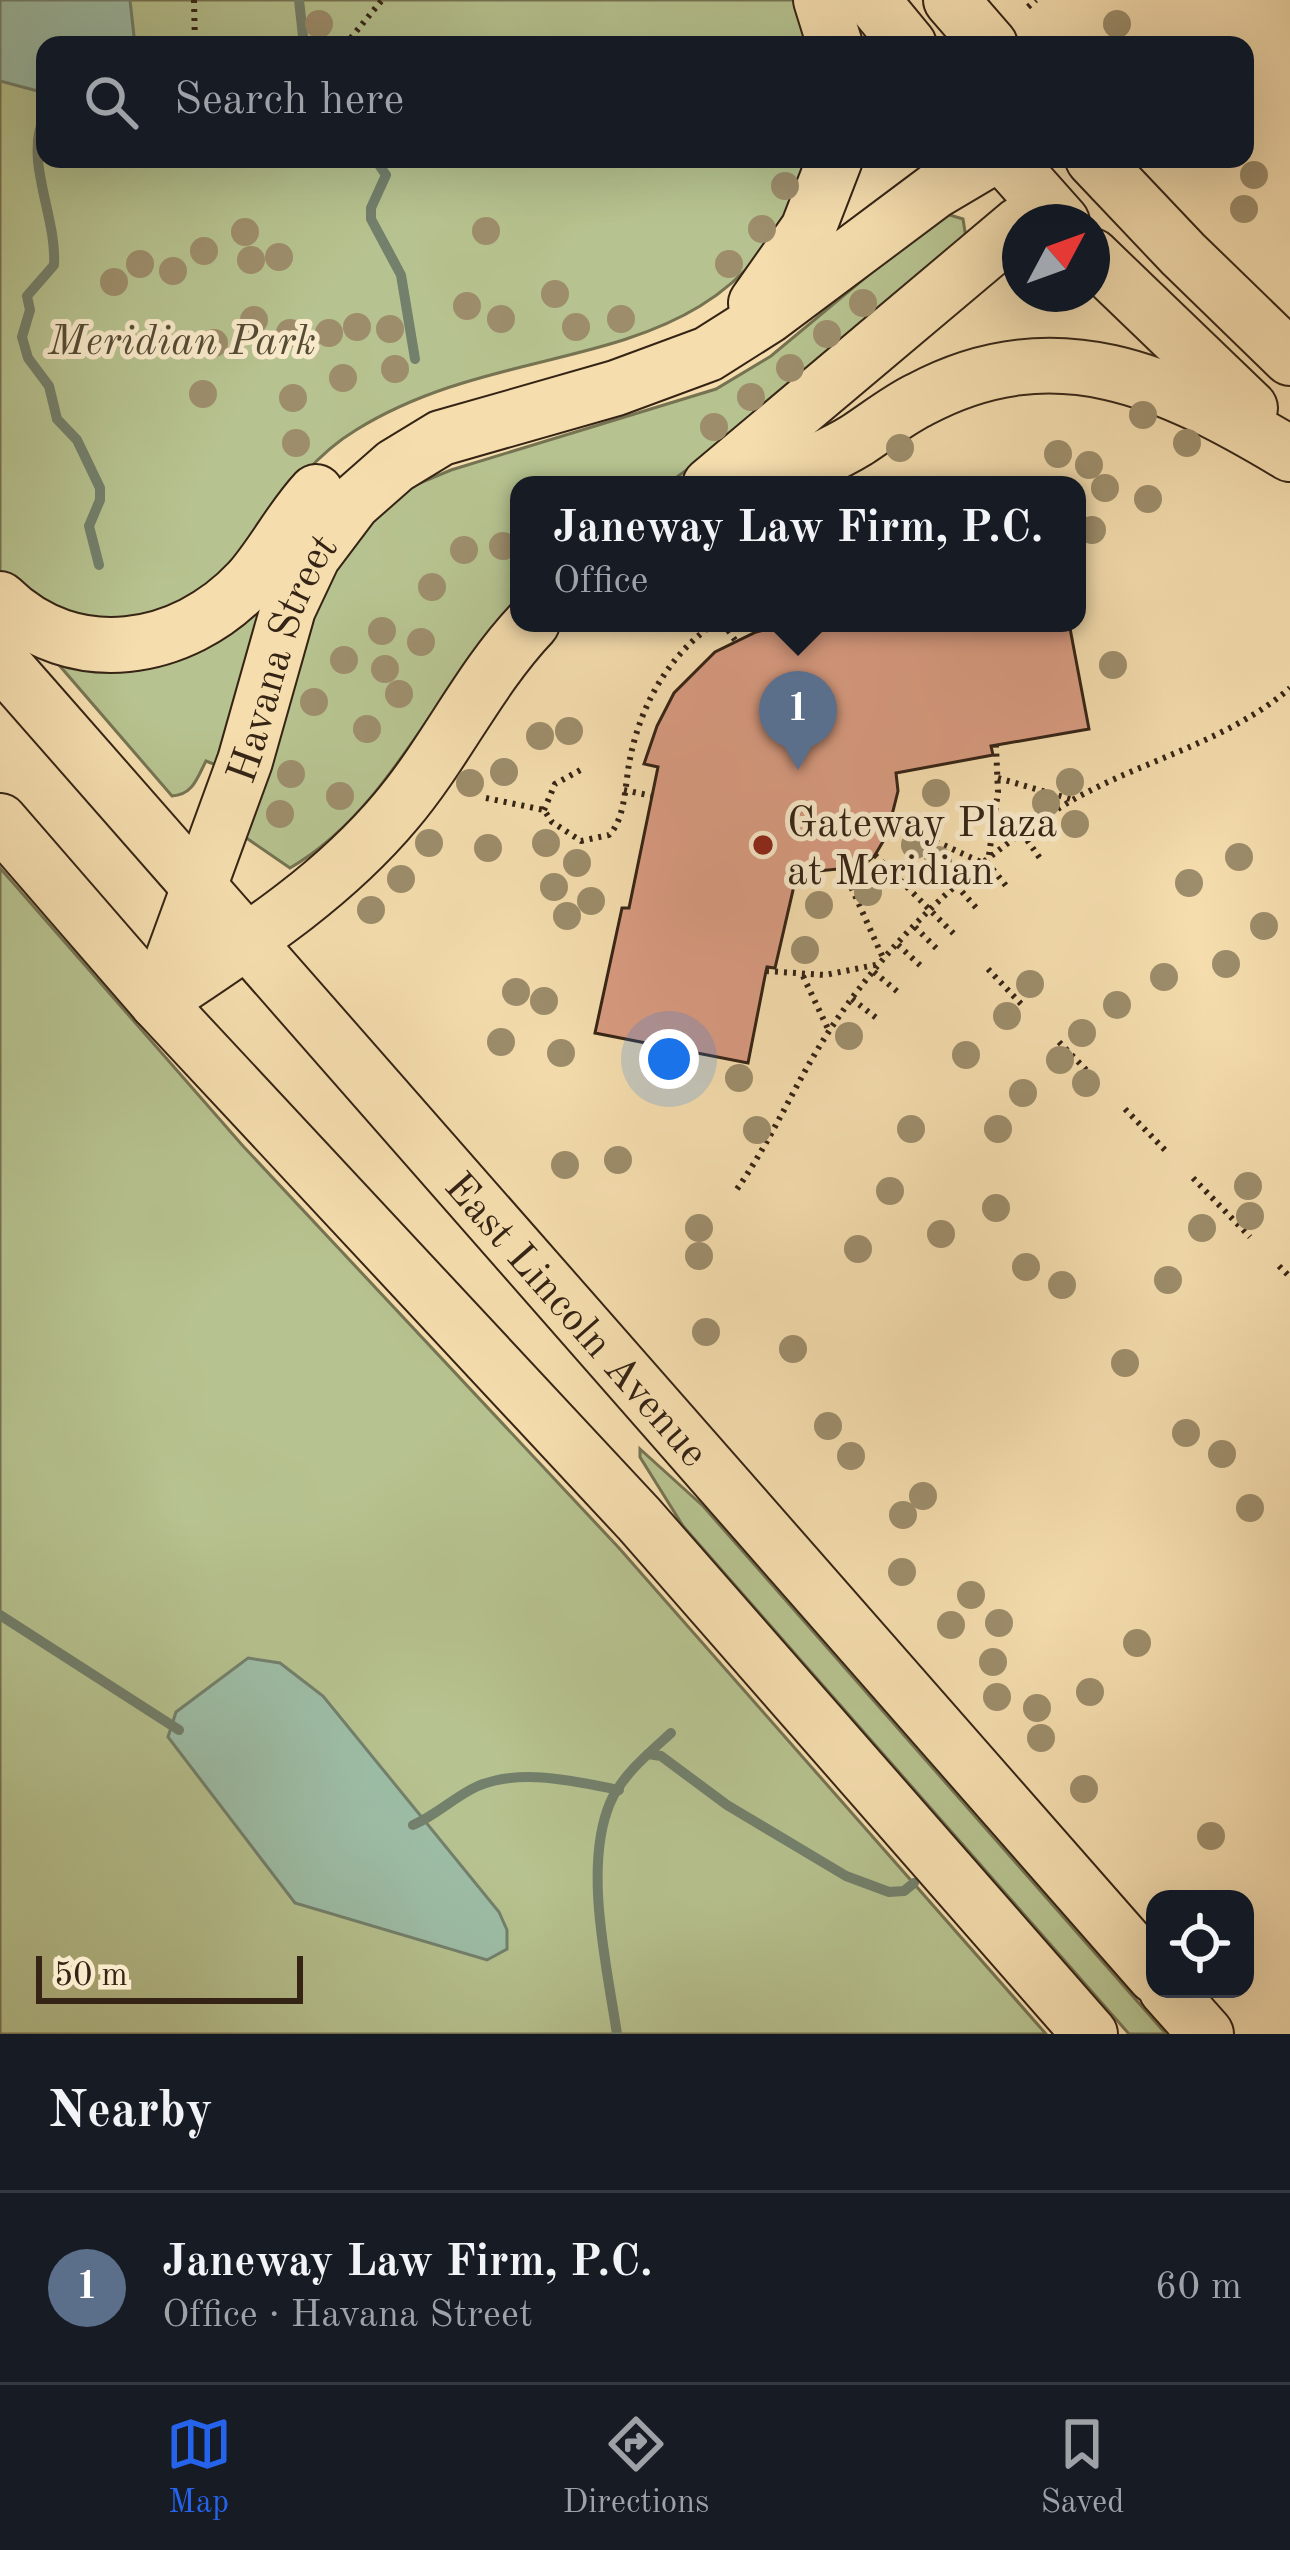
<!DOCTYPE html>
<meta charset="utf-8">
<style>
body{margin:0;font-family:"Old Standard TT",serif;background:#20242c;color:#f1f3f6}
.controls{position:absolute;right:36px;bottom:36px;display:grid;overflow:hidden;border-radius:24px;box-shadow:0 12px 48px #0002}
.controls button{width:108px;height:108px;display:grid;place-items:center;padding:0;border:0;border-bottom:3px solid #363941;background:#171b24;color:#f1f3f6;font:60px sans-serif}
.compass{position:absolute;left:1002px;top:204px;width:108px;height:108px;border-radius:50%;background:#171b24;box-shadow:0 12px 48px #0002;rotate:49deg}
.scale{position:absolute;left:36px;bottom:30px;width:267px;box-sizing:border-box;padding-left:12px;border:6px solid #352415;border-top:0;font-size:33px;line-height:42px;white-space:nowrap;color:#352415;-webkit-text-stroke:9px #f8e9ca;paint-order:stroke}
.you{position:absolute;left:669px;top:1059px;width:42px;height:42px;margin:-30px;border:9px solid #fff;border-radius:50%;background:#1a73e8;box-shadow:0 0 0 18px #1a73e833}
.badge{display:grid;place-items:center;width:78px;height:78px;border-radius:50%;background:#2563eb;color:#fff;font-size:39px;font-weight:700}
.pin{position:absolute;translate:-50% -99px;filter:drop-shadow(0 3px 6px #0008)}
.pin::after{content:'';position:absolute;top:63px;width:42px;height:36px;background:inherit;clip-path:polygon(0 0,100% 0,50% 100%)}
.popup{position:absolute;left:510px;top:476px;width:576px;height:156px;box-sizing:border-box;display:grid;place-content:center;border-radius:24px;background:#171b24;filter:drop-shadow(0 3px 9px #0005);font-size:39px;white-space:nowrap;color:#9ea1a6}
.popup b{font-size:45px;color:#f1f3f6}
.popup::after{content:'';position:absolute;left:50%;top:100%;margin-left:-24px;border:24px solid transparent;border-top-color:#171b24}
.list{margin:0;padding:0;list-style:none}
h2{display:flex;justify-content:space-between;align-items:center;height:156px;margin:0;padding:0 48px;font-size:51px}
h2 small{font-size:39px;font-weight:400;color:#9ea1a6}
.list li{display:grid;grid-template-columns:78px 1fr auto;gap:36px;align-items:center;box-sizing:border-box;height:192px;padding:0 48px;border-top:3px solid #363941}
.list b{display:block;font-size:45px;white-space:nowrap}
.list p{margin:0;font-size:39px;white-space:nowrap;color:#9ea1a6}
.list em{font-size:39px;font-style:normal;color:#9ea1a6}
.icon{flex:none;width:66px;height:66px;fill:none;stroke:currentColor;stroke-width:2;stroke-linecap:round;stroke-linejoin:round}
.map{position:relative;flex:none;width:1290px;height:2034px;overflow:hidden}
.search{position:absolute;background:#171b24;box-shadow:0 12px 48px #0002;left:36px;right:36px;top:36px;height:132px;display:flex;align-items:center;gap:30px;box-sizing:border-box;padding:0 42px;border-radius:24px;color:#9ea1a6;font-size:45px}
.sheet{height:348px;background:#171b24}
nav{display:flex;justify-content:space-around;align-items:center;box-sizing:border-box;height:168px;border-top:3px solid #363941;background:#171b24;font-size:33px;color:#9ea1a6}
nav a{display:grid;justify-items:center;gap:6px}
nav .on{color:#2563eb}
.map>svg:first-child{display:block}
.green{fill:#b6c28f;stroke:#767352;stroke-width:3}
.water{fill:#9dbda6;stroke:#73806c;stroke-width:3}
.lines{fill:none;stroke-linecap:round;stroke-linejoin:round}
.stream{stroke:#73806c;stroke-width:10}
.building{fill:#d99b81;stroke:#352415;stroke-width:3}
.major-casing{stroke:#352415;stroke-width:58}
.path{stroke:#352415;stroke-width:6;stroke-dasharray:3 6;stroke-linecap:butt}
.major{stroke:#f5ddae;stroke-width:54}
.tree{fill:#9d8d6b}
.poi-dot{fill:#8f2418;stroke:#f8e9ca;stroke-width:4.5}
.labels{text-anchor:middle;stroke-width:10;stroke-linejoin:round;paint-order:stroke}
.park-label{font-size:42px;font-style:italic;fill:#554c34;stroke:#f8e9ca}
.street-label{font-size:42px;fill:#352415;stroke:#f8e9ca}
.poi-label{font-size:42px;fill:#352415;stroke:#f8e9ca;text-anchor:start}
</style>
<div class="map">
<svg width="1290" height="2034" viewBox="0 0 1290 2034">
<rect width="100%" height="100%" fill="#f5ddae"/>
<filter id="stains"><feTurbulence type="fractalNoise" baseFrequency=".00167" numOctaves="4"/><feColorMatrix values="0 0 0 0 .2 0 0 0 0 .09 0 0 0 0 .02 0 0 0 .5 -.17"/></filter>
<radialGradient id="worn" r=".72"><stop offset=".6" stop-color="#630" stop-opacity="0"/><stop offset="1" stop-color="#630" stop-opacity=".3"/></radialGradient>
<g class="green">
<path d="M0 0H795L811 45H45V159H811C731 391 527 324 356 430 306 460 274 512 239 557 231 568 222 585 211 593 196 604 130 623 108 630L0 586Z"/>
<path d="M943 213 963 219 966 238 714 450 666 485H519V598C437 683 392 809 290 868L242 835 320 583 386 503 415 485 451 470 716 389 771 356Z"/>
<path d="M261 605 221 767 206 761C197 778 193 795 172 796L53 658Z"/>
<path d="M0 868 243 1146 619 1548 1046 2034H0Z"/>
<path d="M640 1449 703 1506 1166 2034H1129L683 1526 640 1457Z"/>
</g>
<g class="water">
<path d="M0 0H130L135 45H45V93L0 81Z"/>
<path d="M248 1658 280 1663 323 1696 499 1912 507 1930V1949L487 1960 295 1903 168 1737 176 1712Z"/>
</g>
<g class="lines">
<g class="stream">
<path d="M299 0 304 45"/>
<path d="M45 115C23 160 57 215 54 265L27 296 30 310 22 337 28 358 49 386 57 419 77 440 100 488V500L89 526 99 565"/>
<path d="M375 159 386 175 371 208V219L401 275 415 359"/>
<path d="M0 1615 179 1730"/>
<path d="M648 1754 661 1756 727 1805 846 1876 889 1892 904 1891 914 1883"/>
<path d="M413 1825C437 1815 455 1796 478 1786 521 1768 574 1781 619 1790"/>
<path d="M617 2034C607 1967 583 1867 610 1803 622 1775 649 1753 671 1733"/>
</g>
</g>
<path class="building" d="M792 623 794 636 853 623H1069L1089 729 991 746 993 755 896 773 898 791 892 815 897 818 875 855 865 864 862 861 840 873 838 869 797 873 775 968 767 967 766 971 748 1063 595 1033 622 908H629L658 767 644 764 657 726 674 693 715 652 756 632Z"/>
<g class="lines">
<g class="major-casing">
<g id="major">
<path d="M821 0 835 45"/>
<path d="M872 0 909 45"/>
<path d="M951 0 990 45"/>
<path d="M1006 159 1062 222"/>
<path d="M1093 159 1183 254 1290 358"/>
<path d="M1092 256 1250 408"/>
<path d="M756 303 808 229 835 159"/>
<path d="M710 485 1020 224"/>
<path d="M756 485C790 473 826 459 857 440 877 427 897 411 919 400 1055 327 1170 382 1290 454"/>
<path d="M0 599C73 671 183 653 249 582 274 554 290 520 316 492"/>
<path id="s1" d="M0 660 1155 1976"/>
<path d="M0 821 157 1002 639 1519 1090 2034"/>
<path id="s2" d="M157 1002 245 761 288 609 313 556 353 503 395 466 441 438 616 388 708 354 768 316 935 191 989 159"/>
<path d="M157 1002C242 945 329 891 396 811 446 752 478 680 532 623"/>
<path d="M1166 1989 1206 2034"/>
</g>
</g>
<g class="path">
<path d="M194 0 195 45"/>
<path d="M1028 7 1036 0"/>
<path d="M345 45 382 0"/>
<path d="M723 623 735 640"/>
<path d="M822 623 823 628"/>
<path d="M998 778 1074 800"/>
<path d="M624 790 652 796"/>
<path d="M486 798 544 810 552 822 581 841 609 835C625 819 625 787 629 764 639 708 667 656 715 623"/>
<path d="M544 810 555 784 584 768"/>
<path d="M895 823 983 863"/>
<path d="M1022 833 1042 861"/>
<path d="M875 855 955 935"/>
<path d="M989 855 998 792 996 746"/>
<path d="M987 862 1007 887"/>
<path d="M844 871 884 960"/>
<path d="M956 885 979 911"/>
<path d="M915 927 938 950"/>
<path d="M898 945 922 967"/>
<path d="M988 969 1024 1007"/>
<path d="M766 971 825 975 880 964"/>
<path d="M874 972 899 993"/>
<path d="M803 976 829 1031"/>
<path d="M852 999 879 1020"/>
<path d="M1059 1042 1097 1081"/>
<path d="M663 1086 670 1048"/>
<path d="M1125 1109 1165 1150"/>
<path d="M1193 1178 1250 1237"/>
<path d="M737 1189C771 1141 793 1088 824 1039 882 947 965 868 1056 810 1131 762 1223 746 1290 688"/>
<path d="M1279 1266 1290 1277"/>
</g>
<use href="#major" class="major"/>
</g>
<g class="tree">
<circle cx="319" cy="24" r="14"/>
<circle cx="1117" cy="24" r="14"/>
<circle cx="1254" cy="175" r="14"/>
<circle cx="785" cy="186" r="14"/>
<circle cx="1244" cy="209" r="14"/>
<circle cx="762" cy="229" r="14"/>
<circle cx="486" cy="231" r="14"/>
<circle cx="245" cy="232" r="14"/>
<circle cx="204" cy="251" r="14"/>
<circle cx="279" cy="257" r="14"/>
<circle cx="251" cy="260" r="14"/>
<circle cx="140" cy="264" r="14"/>
<circle cx="729" cy="264" r="14"/>
<circle cx="173" cy="271" r="14"/>
<circle cx="114" cy="282" r="14"/>
<circle cx="555" cy="294" r="14"/>
<circle cx="863" cy="303" r="14"/>
<circle cx="467" cy="306" r="14"/>
<circle cx="501" cy="319" r="14"/>
<circle cx="621" cy="319" r="14"/>
<circle cx="254" cy="320" r="14"/>
<circle cx="357" cy="327" r="14"/>
<circle cx="576" cy="327" r="14"/>
<circle cx="390" cy="329" r="14"/>
<circle cx="290" cy="333" r="14"/>
<circle cx="329" cy="333" r="14"/>
<circle cx="827" cy="334" r="14"/>
<circle cx="214" cy="343" r="14"/>
<circle cx="790" cy="368" r="14"/>
<circle cx="395" cy="369" r="14"/>
<circle cx="343" cy="378" r="14"/>
<circle cx="203" cy="394" r="14"/>
<circle cx="751" cy="397" r="14"/>
<circle cx="293" cy="398" r="14"/>
<circle cx="1143" cy="415" r="14"/>
<circle cx="714" cy="427" r="14"/>
<circle cx="296" cy="443" r="14"/>
<circle cx="1187" cy="443" r="14"/>
<circle cx="900" cy="448" r="14"/>
<circle cx="1058" cy="454" r="14"/>
<circle cx="1089" cy="465" r="14"/>
<circle cx="1105" cy="488" r="14"/>
<circle cx="1148" cy="499" r="14"/>
<circle cx="1092" cy="530" r="14"/>
<circle cx="503" cy="546" r="14"/>
<circle cx="464" cy="550" r="14"/>
<circle cx="432" cy="587" r="14"/>
<circle cx="382" cy="631" r="14"/>
<circle cx="421" cy="642" r="14"/>
<circle cx="344" cy="660" r="14"/>
<circle cx="1113" cy="665" r="14"/>
<circle cx="385" cy="669" r="14"/>
<circle cx="399" cy="694" r="14"/>
<circle cx="314" cy="702" r="14"/>
<circle cx="367" cy="729" r="14"/>
<circle cx="569" cy="731" r="14"/>
<circle cx="540" cy="736" r="14"/>
<circle cx="504" cy="772" r="14"/>
<circle cx="291" cy="774" r="14"/>
<circle cx="1070" cy="782" r="14"/>
<circle cx="470" cy="783" r="14"/>
<circle cx="936" cy="793" r="14"/>
<circle cx="340" cy="796" r="14"/>
<circle cx="1046" cy="803" r="14"/>
<circle cx="280" cy="814" r="14"/>
<circle cx="1075" cy="824" r="14"/>
<circle cx="429" cy="843" r="14"/>
<circle cx="546" cy="843" r="14"/>
<circle cx="915" cy="845" r="14"/>
<circle cx="488" cy="848" r="14"/>
<circle cx="1239" cy="857" r="14"/>
<circle cx="938" cy="860" r="14"/>
<circle cx="577" cy="863" r="14"/>
<circle cx="401" cy="879" r="14"/>
<circle cx="1189" cy="883" r="14"/>
<circle cx="554" cy="887" r="14"/>
<circle cx="868" cy="892" r="14"/>
<circle cx="591" cy="901" r="14"/>
<circle cx="819" cy="905" r="14"/>
<circle cx="371" cy="910" r="14"/>
<circle cx="567" cy="916" r="14"/>
<circle cx="1264" cy="926" r="14"/>
<circle cx="805" cy="950" r="14"/>
<circle cx="1226" cy="964" r="14"/>
<circle cx="1164" cy="977" r="14"/>
<circle cx="1030" cy="984" r="14"/>
<circle cx="516" cy="992" r="14"/>
<circle cx="544" cy="1001" r="14"/>
<circle cx="1117" cy="1005" r="14"/>
<circle cx="1007" cy="1016" r="14"/>
<circle cx="1082" cy="1033" r="14"/>
<circle cx="849" cy="1036" r="14"/>
<circle cx="501" cy="1042" r="14"/>
<circle cx="561" cy="1053" r="14"/>
<circle cx="966" cy="1055" r="14"/>
<circle cx="1060" cy="1060" r="14"/>
<circle cx="739" cy="1078" r="14"/>
<circle cx="1086" cy="1083" r="14"/>
<circle cx="1023" cy="1093" r="14"/>
<circle cx="911" cy="1129" r="14"/>
<circle cx="998" cy="1129" r="14"/>
<circle cx="757" cy="1130" r="14"/>
<circle cx="618" cy="1160" r="14"/>
<circle cx="565" cy="1165" r="14"/>
<circle cx="1248" cy="1186" r="14"/>
<circle cx="890" cy="1191" r="14"/>
<circle cx="996" cy="1208" r="14"/>
<circle cx="1250" cy="1216" r="14"/>
<circle cx="699" cy="1228" r="14"/>
<circle cx="1202" cy="1228" r="14"/>
<circle cx="941" cy="1234" r="14"/>
<circle cx="858" cy="1249" r="14"/>
<circle cx="699" cy="1256" r="14"/>
<circle cx="1026" cy="1267" r="14"/>
<circle cx="1168" cy="1280" r="14"/>
<circle cx="1062" cy="1285" r="14"/>
<circle cx="706" cy="1332" r="14"/>
<circle cx="793" cy="1349" r="14"/>
<circle cx="1125" cy="1363" r="14"/>
<circle cx="828" cy="1426" r="14"/>
<circle cx="1186" cy="1433" r="14"/>
<circle cx="1222" cy="1454" r="14"/>
<circle cx="851" cy="1456" r="14"/>
<circle cx="923" cy="1496" r="14"/>
<circle cx="1250" cy="1508" r="14"/>
<circle cx="903" cy="1515" r="14"/>
<circle cx="902" cy="1572" r="14"/>
<circle cx="971" cy="1595" r="14"/>
<circle cx="999" cy="1623" r="14"/>
<circle cx="951" cy="1625" r="14"/>
<circle cx="1137" cy="1643" r="14"/>
<circle cx="993" cy="1662" r="14"/>
<circle cx="1090" cy="1692" r="14"/>
<circle cx="997" cy="1697" r="14"/>
<circle cx="1037" cy="1708" r="14"/>
<circle cx="1041" cy="1738" r="14"/>
<circle cx="1084" cy="1789" r="14"/>
<circle cx="1211" cy="1836" r="14"/>
</g>
<circle class="poi-dot" cx="763" cy="845" r="12"/>
<g class="labels">
<g class="park-label">
<text x="182" y="354">Meridian Park</text>
</g>
<g class="street-label">
<text dy="15" stroke="none"><textPath href="#s2" startOffset="366">Havana Street</textPath></text>
<text dy="15" stroke="none"><textPath href="#s1" startOffset="876">East Lincoln Avenue</textPath></text>
</g>
<g class="poi-label">
<text x="787" y="836">Gateway Plaza<tspan x="787" dy="48">at Meridian</tspan></text>
</g>
</g>
<rect width="100%" height="100%" filter="url(#stains)"/>
<rect width="100%" height="100%" fill="url(#worn)"/>
</svg>
<div class="controls">
<button><svg class="icon" aria-label="locate" viewBox="0 0 24 24"><circle cx="12" cy="12" r="6"/><path d="M12 2v4M12 18v4M2 12h4M18 12h4"/></svg></button>
</div>
<svg class="compass" viewBox="-18 -18 36 36"><path d="M0-13l5 13h-10z" fill="#e53935"/><path d="M0 13l5-13h-10z" fill="#9ea1a6"/></svg>
<div class="scale">50 m</div>
<div class="you"></div>
<div class="pin badge" style="left:798px;top:770px;background:#5c6f8a">1</div>
<div class="popup"><b>Janeway Law Firm, P.C.</b>Office</div>
<div class="search"><svg class="icon" aria-label="search" viewBox="0 0 24 24"><circle cx="10" cy="10" r="6"/><path d="M15 15l6 6"/></svg>Search here</div>
</div>
<section class="sheet">
<h2>Nearby<small></small></h2>
<ul class="list">
<li><span class="badge" style="background:#5c6f8a">1</span><div><b>Janeway Law Firm, P.C.</b><p>Office · Havana Street</p></div><em>60 m</em></li>
</ul>
</section>
<nav>
<a class="on"><svg class="icon" aria-label="map" viewBox="0 0 24 24"><path d="M3 6l6-2 6 2 6-2v14l-6 2-6-2-6 2zM9 4v14M15 6v14"/></svg>Map</a>
<a><svg class="icon" aria-label="directions" viewBox="0 0 24 24"><path d="M12 3l9 9-9 9-9-9zM9 14v-3h6M13 9l2 2-2 2"/></svg>Directions</a>
<a><svg class="icon" aria-label="saved" viewBox="0 0 24 24"><path d="M7 4h10v16l-5-4-5 4z"/></svg>Saved</a>
</nav>
